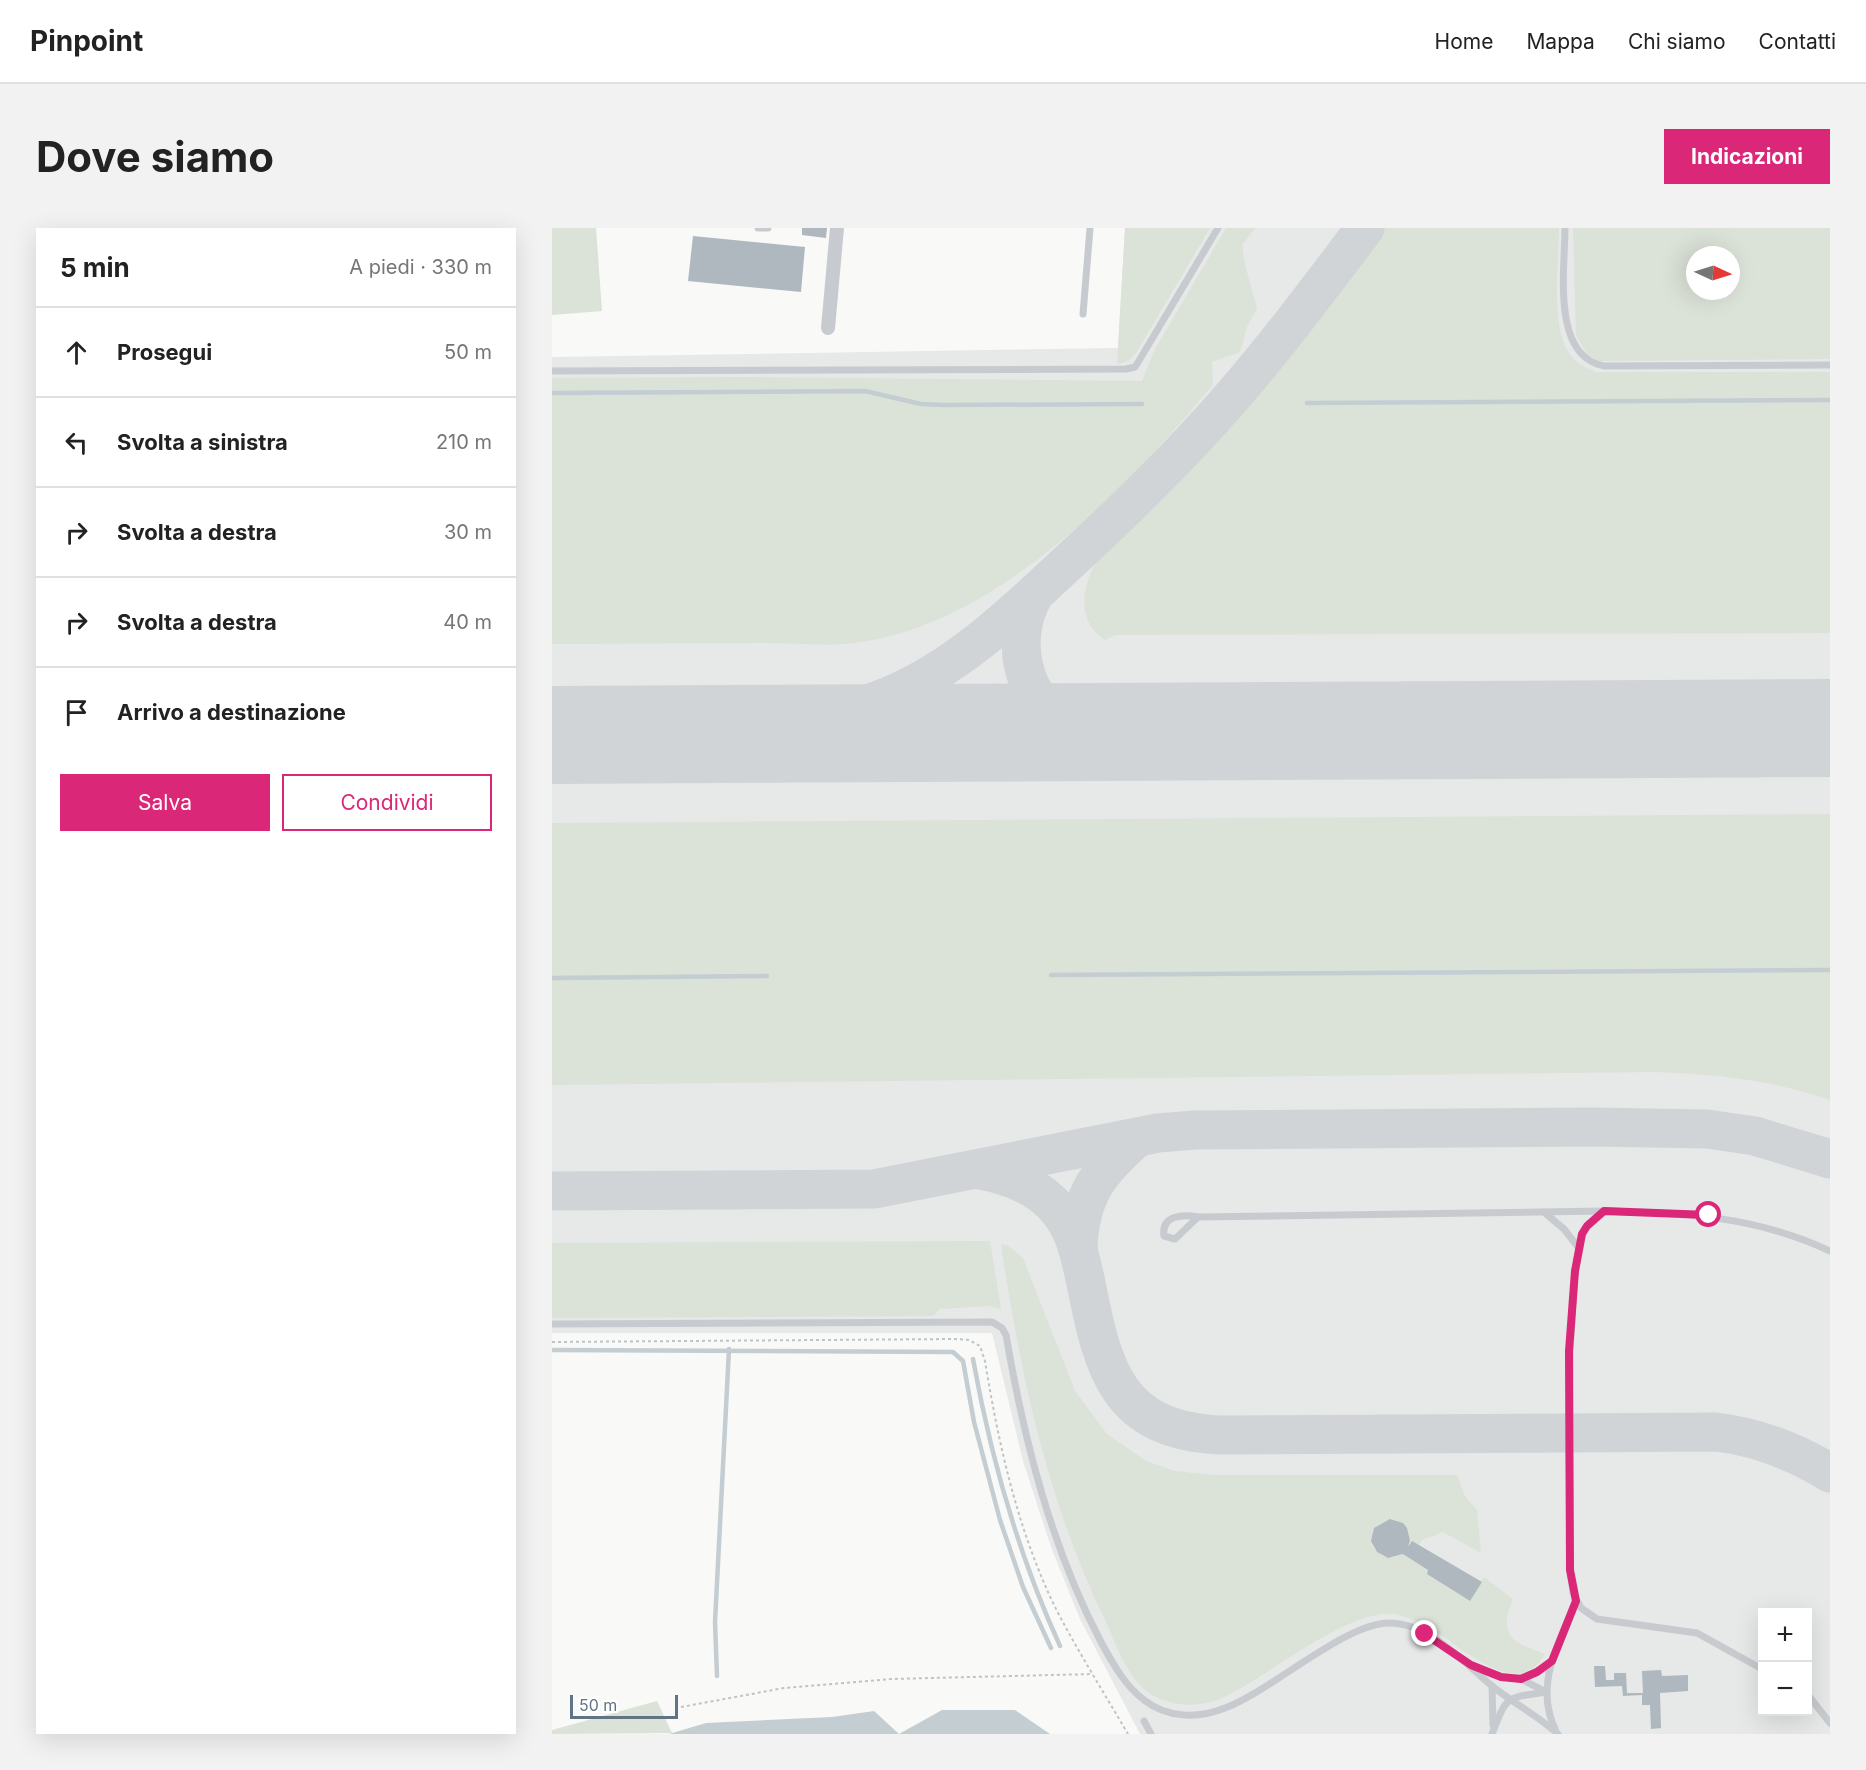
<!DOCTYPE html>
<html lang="it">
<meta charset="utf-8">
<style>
body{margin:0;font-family:Inter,sans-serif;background:#f2f2f2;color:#222}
.controls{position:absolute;right:18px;bottom:18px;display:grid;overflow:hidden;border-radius:0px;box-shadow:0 6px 24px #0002}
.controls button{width:54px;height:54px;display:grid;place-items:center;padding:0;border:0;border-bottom:2px solid #e0e0e0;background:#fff;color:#222;font:30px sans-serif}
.compass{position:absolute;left:1134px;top:18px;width:54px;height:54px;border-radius:50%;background:#fff;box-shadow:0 6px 24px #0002;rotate:94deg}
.scale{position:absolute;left:18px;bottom:15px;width:108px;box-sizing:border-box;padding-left:6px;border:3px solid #627484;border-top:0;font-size:16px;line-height:21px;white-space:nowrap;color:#627484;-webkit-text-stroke:4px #fff;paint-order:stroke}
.stop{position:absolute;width:18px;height:18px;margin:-14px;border:4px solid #db2777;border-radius:50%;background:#fff}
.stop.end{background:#db2777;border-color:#fff;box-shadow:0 2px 6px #0008}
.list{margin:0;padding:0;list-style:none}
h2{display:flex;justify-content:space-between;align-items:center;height:78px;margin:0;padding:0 24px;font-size:26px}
h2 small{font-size:20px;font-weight:400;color:#767676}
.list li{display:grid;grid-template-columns:39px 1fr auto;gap:18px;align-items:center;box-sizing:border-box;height:90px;padding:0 24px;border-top:2px solid #e0e0e0}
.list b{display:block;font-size:22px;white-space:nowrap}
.list em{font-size:20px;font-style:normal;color:#767676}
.actions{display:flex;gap:12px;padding:18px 24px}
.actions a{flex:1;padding:14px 0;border:2px solid #db2777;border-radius:0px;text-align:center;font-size:21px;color:#db2777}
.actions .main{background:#db2777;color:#fff}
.icon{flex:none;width:33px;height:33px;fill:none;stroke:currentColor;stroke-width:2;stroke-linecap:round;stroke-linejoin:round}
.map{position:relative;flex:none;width:1278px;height:1506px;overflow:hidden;border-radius:0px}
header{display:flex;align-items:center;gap:36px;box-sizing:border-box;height:84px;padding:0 30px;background:#fff;border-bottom:2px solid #e0e0e0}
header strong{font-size:28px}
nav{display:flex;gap:33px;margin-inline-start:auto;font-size:21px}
.intro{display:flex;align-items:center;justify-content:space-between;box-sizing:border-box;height:144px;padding:0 36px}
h1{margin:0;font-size:42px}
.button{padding:15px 27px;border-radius:0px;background:#db2777;color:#fff;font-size:21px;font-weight:700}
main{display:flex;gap:36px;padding:0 36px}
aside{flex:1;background:#fff;border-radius:0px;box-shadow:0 6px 24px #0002}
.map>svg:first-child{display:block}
.built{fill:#e7e8e8;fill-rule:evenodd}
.green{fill:#dbe2d7;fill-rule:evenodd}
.water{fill:#c3cdd2}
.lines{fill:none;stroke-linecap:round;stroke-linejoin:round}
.stream{stroke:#c3cdd2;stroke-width:4.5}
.taxiway{stroke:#d1d4d6;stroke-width:39}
.runway{stroke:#d1d4d6;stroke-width:98}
.building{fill:#afb8be}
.path{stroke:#c0c3c5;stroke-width:2;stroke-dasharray:3 3;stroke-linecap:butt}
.service{stroke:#c7cbcf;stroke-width:7}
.minor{stroke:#c7cbcf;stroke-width:14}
.route{stroke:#db2777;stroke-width:8}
</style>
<header>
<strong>Pinpoint</strong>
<nav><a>Home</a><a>Mappa</a><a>Chi siamo</a><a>Contatti</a></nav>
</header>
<div class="intro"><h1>Dove siamo</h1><a class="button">Indicazioni</a></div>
<main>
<aside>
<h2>5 min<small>A piedi · 330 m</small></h2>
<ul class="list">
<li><svg class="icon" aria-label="ahead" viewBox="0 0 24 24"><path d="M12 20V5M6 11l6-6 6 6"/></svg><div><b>Prosegui</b></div><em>50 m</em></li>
<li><svg class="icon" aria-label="left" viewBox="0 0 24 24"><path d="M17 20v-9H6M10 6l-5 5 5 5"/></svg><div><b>Svolta a sinistra</b></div><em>210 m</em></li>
<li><svg class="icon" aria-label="right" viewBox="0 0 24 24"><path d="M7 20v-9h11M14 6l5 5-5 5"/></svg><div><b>Svolta a destra</b></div><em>30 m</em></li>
<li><svg class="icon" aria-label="right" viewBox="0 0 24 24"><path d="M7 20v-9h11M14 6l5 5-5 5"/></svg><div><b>Svolta a destra</b></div><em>40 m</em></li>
<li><svg class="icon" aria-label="arrive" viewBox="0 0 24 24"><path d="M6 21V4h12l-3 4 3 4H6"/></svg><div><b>Arrivo a destinazione</b></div></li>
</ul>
<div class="actions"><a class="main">Salva</a><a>Condividi</a></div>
</aside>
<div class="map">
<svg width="1278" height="1506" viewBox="0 0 1278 1506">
<rect width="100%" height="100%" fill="#f9f9f7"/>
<path class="built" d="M573 0H1278V1506H588L528 1391 499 1319 471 1233 440 1105H0V129L566 120ZM1143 27H1179V63H1143ZM1210 1384H1256V1484H1210Z"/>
<g class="green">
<path d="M0 0H44L50 83 0 87Z"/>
<path d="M573 0H658L584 125 576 133 565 136Z"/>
<path d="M674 0H703L690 17 693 37 705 80 695 99 688 124 660 134 661 157C575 259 448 394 309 414 278 419 244 415 213 415 142 415 71 416 0 416V150L197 149 590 153 602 123Z"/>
<path d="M832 0H1007C1007 35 997 102 1020 129 1027 137 1035 140 1044 144H1278V405L564 407 553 412C520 390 532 352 550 324L684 185 728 135Z"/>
<path d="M1021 0H1278V131L1046 133 1035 126 1024 107ZM1143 27H1179V63H1143Z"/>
<path d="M1278 586V872C1221 852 1163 846 1103 844L0 857V595Z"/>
<path d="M438 1013 449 1081 437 1078 388 1081 381 1088 0 1090V1015Z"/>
<path d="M449 1016 455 1017 471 1030 523 1163 555 1206 594 1233 623 1243 660 1247H905L913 1268 925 1282 929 1325 891 1304 870 1312 867 1317 858 1313 851 1295 839 1291 822 1300 821 1319C829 1331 841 1333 853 1324L852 1326 876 1342 875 1346 917 1373 932 1349 961 1371C945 1408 961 1415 993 1426 966 1476 906 1416 876 1398 869 1393 859 1391 850 1388 805 1372 715 1450 672 1469 646 1482 607 1479 587 1456 572 1439 563 1414 554 1394 496 1276 468 1145 449 1016Z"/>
<path d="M105 1473 120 1505 0 1506V1502Z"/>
</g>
<path class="water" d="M390 1482H463L498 1506H117L154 1495 280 1489 322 1483 347 1506Z"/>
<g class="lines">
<g class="stream">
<path d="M0 165 313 163 369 176 391 177 590 176"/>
<path d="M755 175 1278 172"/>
<path d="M499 747 1278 742"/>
<path d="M0 750 215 748"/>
<path d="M0 1122 401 1124 411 1133 422 1194 448 1292 471 1359 499 1420"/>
<path d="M421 1131C439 1231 466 1326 508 1418"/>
<path d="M165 1448 163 1394 177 1121"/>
</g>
<g class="taxiway">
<path d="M482 367C457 409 468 477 520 496 539 502 559 502 579 503"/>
<path d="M1211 500 1278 508"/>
<path d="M169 506C227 500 283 491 337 468 402 441 457 390 508 342 567 288 625 232 678 171 726 116 769 58 813 0"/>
<path d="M428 942C458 948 487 958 507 983 524 1004 528 1029 534 1055 551 1142 565 1202 668 1207L1164 1204C1206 1209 1242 1223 1278 1245"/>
<path d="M0 963 322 961 606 905 643 902 1042 899 1155 901 1203 908 1278 931"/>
<path d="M526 1020C528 966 547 943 586 909"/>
</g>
<path class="runway" d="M0 507 1278 500"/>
</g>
<g class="building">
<path d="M250 0H275L274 10 250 7Z"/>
<path d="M141 8 253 19 249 64 136 53Z"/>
<path d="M838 1291 851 1295 855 1300 858 1313 856 1319 860 1313 930 1354 918 1373 875 1346 876 1342 851 1326 836 1330 825 1324 819 1313 822 1300Z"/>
<path d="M1042 1438H1053L1054 1452H1062V1445H1074L1075 1465H1091L1090 1443 1109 1442 1110 1448 1136 1447V1463L1108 1465 1109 1500 1099 1501 1098 1477H1090V1467L1071 1468 1070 1458 1043 1459Z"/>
</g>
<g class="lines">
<g class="path">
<path d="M0 1114 403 1111 417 1112 428 1118 433 1133C447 1219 466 1304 505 1383 527 1425 552 1465 576 1506"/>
<path d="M129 1479 232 1460 339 1451 541 1446"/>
</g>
<g class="service">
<path d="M206 0H216"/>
<path d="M1013 0C1013 41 999 128 1052 138L1278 137"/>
<path d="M531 86 538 0"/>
<path d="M0 143 574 141 583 139 588 131 666 0"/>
<path d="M993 985 1012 1001 1026 1019"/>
<path d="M646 989 623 1011 612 1008C609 987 631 986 646 989L1052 983"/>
<path d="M0 1096 440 1094 450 1100 454 1107C472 1212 499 1319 549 1414 560 1434 572 1457 592 1472 615 1490 646 1491 673 1480 719 1463 793 1395 837 1395 878 1395 911 1434 940 1458 961 1475 985 1487 1006 1506"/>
<path d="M924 1440C957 1453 969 1456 999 1434"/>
<path d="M1210 1441 1145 1405 1045 1391 1029 1380 1021 1365 1018 1342 1017 1221 1018 1123 1023 1043 1030 1006 1035 998 1052 983C1134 985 1203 988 1278 1023"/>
<path d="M969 1451 994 1464"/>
<path d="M940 1458 941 1497"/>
<path d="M1256 1467 1278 1495"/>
<path d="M592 1493 599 1506"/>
<path d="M1003 1501C982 1456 1007 1415 1024 1373"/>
<path d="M940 1506C955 1467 954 1470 994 1464"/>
</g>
<path class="minor" d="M276 100 285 0"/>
</g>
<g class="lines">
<path class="route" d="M873 1406 919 1437 949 1449 969 1451 985 1444 1000 1433 1024 1373 1018 1342 1017 1123 1023 1043 1030 1006 1035 998 1052 983 1157 987"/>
</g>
</svg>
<div class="controls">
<button>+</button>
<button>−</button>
</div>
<svg class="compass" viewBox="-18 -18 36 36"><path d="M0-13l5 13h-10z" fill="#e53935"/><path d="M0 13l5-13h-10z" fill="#767676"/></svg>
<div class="scale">50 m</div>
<div class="stop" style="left:1157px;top:987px"></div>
<div class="stop end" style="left:873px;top:1406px"></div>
</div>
</main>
